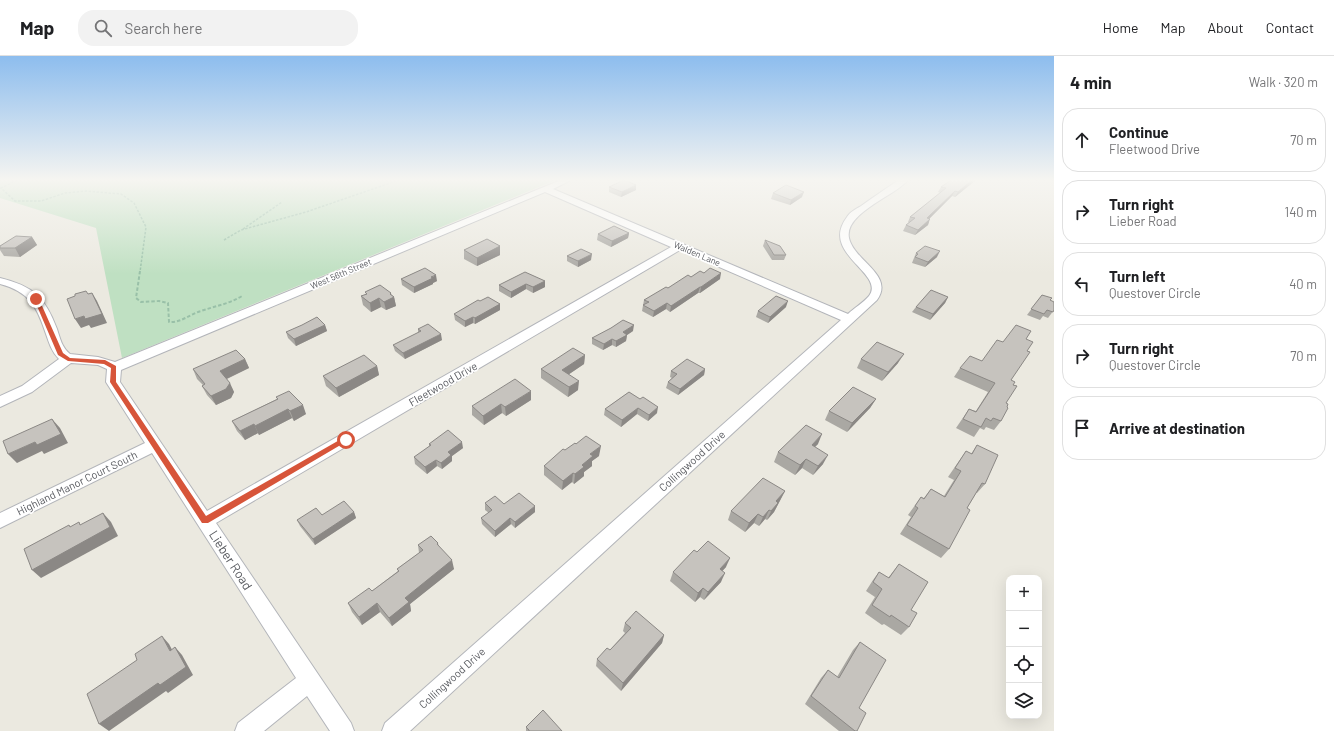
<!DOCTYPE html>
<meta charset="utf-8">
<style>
body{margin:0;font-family:Barlow,sans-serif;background:#f2f2f2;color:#202124}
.controls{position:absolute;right:12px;bottom:12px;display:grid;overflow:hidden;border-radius:8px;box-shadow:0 4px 16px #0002}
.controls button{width:36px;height:36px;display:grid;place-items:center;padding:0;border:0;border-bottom:1px solid #e0e0e0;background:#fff;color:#202124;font:20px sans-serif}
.stop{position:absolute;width:12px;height:12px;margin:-9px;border:3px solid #d7553a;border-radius:50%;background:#fff}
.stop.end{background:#d7553a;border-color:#fff;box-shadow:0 1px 4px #0008}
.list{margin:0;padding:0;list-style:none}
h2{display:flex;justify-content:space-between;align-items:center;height:52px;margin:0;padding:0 16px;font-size:17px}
h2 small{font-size:13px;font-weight:400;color:#757577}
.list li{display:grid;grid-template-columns:26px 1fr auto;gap:12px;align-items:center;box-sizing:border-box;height:64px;margin:0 8px 8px;padding:0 8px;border:1px solid #e0e0e0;border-radius:16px}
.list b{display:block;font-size:15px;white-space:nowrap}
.list p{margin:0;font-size:13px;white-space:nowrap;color:#757577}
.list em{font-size:13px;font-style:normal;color:#757577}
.icon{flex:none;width:22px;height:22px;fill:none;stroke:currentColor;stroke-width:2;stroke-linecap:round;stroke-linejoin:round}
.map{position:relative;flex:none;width:1054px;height:675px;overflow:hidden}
header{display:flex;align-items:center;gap:24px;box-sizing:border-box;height:56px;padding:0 20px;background:#fff;border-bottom:1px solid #e0e0e0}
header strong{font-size:19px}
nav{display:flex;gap:22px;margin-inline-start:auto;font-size:14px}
.search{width:280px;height:36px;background:#f2f2f2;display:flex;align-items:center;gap:10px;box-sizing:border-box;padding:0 14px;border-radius:16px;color:#757577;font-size:15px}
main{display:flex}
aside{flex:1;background:#fff}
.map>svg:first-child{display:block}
.green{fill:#bfe0c2}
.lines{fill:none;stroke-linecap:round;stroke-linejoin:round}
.minor-casing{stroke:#b3b5ba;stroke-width:2}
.path-far1{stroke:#99c0a8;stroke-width:1.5;stroke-dasharray:2.5 1.5;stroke-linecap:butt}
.path{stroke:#99c0a8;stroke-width:2;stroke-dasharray:3.5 2;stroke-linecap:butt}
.minor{fill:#fff;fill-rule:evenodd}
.wall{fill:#aaa8a3}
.shaded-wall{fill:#8b8885}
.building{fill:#c6c3be;stroke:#8b8885}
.route{fill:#d7553a}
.labels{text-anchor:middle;stroke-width:3.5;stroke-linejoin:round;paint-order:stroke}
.far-street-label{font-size:9px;fill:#595b60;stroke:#fff}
.street-label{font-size:11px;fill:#595b60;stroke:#fff}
.near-street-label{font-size:13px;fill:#595b60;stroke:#fff}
</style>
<header>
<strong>Map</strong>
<div class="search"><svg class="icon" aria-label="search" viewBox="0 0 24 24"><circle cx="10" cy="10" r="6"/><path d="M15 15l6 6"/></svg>Search here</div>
<nav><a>Home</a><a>Map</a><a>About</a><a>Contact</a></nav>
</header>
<main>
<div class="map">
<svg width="1054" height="675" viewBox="0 0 1054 675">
<rect width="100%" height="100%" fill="#ebe9e0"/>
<path class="green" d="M0 124H556L122 302 96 172 0 142Z"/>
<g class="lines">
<g class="minor-casing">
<path id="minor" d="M561 124H571L553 133 848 258C854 252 863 247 869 240 886 217 819 198 847 161 850 156 856 153 861 150 874 141 886 132 899 124H908C895 140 844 157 849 182 854 205 895 219 877 244L410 675H382L385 667 841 264 680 194 216 467 351 667 354 675H330L307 640 264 675H235L238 667 296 622 152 397 0 472V457L145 387 106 326 107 313 98 309 71 307 32 336 0 351V340L22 330 59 303C52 296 49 287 46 278 37 251 30 236 0 228V222C33 230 45 241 57 273 60 282 62 292 70 298L98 301 115 306ZM545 136 671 191 207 455 120 326 121 314Z"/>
</g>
<g class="path-far1">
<path d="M17 124 1 132 15 145H41L65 137 86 135 121 138 134 147 146 171 140 216"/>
<path d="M243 173 282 146"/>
<path d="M224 184 241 174 306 156 399 124"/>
</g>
<path class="path" d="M140 215 136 242 141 246 159 245 168 247 169 266C181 267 190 258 201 255 215 250 229 248 242 240"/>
<use href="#minor" class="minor"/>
</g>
<g class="wall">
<path d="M951 124H976L955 141 952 140 929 163 928 169 915 179 903 175 906 169 909 167 908 166 910 161 941 137 938 136 941 131Z"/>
<path d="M609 131 636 134 621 141 609 136Z"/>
<path d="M773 137 802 141 790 149 771 143Z"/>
<path d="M629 177 628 182 611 191 597 184 598 178Z"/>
<path d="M32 181 37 189 20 201 4 200 0 194V190Z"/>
<path d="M765 184 786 199 784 204H772L763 190Z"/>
<path d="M500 190V199L477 210 464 203V194Z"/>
<path d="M916 197 937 201 925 211 912 207Z"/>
<path d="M567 200 591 204 578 211 567 205Z"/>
<path d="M691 221 720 223 700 237H698L670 256 666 253 653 261 642 255 644 244Z"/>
<path d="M401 223 437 225 433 227V228L414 237 402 229Z"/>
<path d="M545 225V231L533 237 526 233 511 242 499 235V229Z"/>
<path d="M365 236 392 239 394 241 396 250 386 254 381 251 371 256 363 249 361 240 366 238Z"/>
<path d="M1042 239 1050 244 1054 254 1048 262 1043 260 1040 264 1027 259Z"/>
<path d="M948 241 945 247 930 264 912 256 916 251Z"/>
<path d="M480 245 500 248V254L475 268 473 267 465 271 455 264 454 258Z"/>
<path d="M786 251 768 267 756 261 758 255Z"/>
<path d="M325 269 327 275 296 290 288 282 286 276Z"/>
<path d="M418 273 442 284 405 303 395 295 393 289 418 277Z"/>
<path d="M633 275 627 279 626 285 616 291 612 289 603 294 592 288V282Z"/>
<path d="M1026 283 1027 295 1011 324 1013 329 1006 347 1001 365 994 374 986 371 984 374 980 372 974 381 956 372 969 353 976 355 988 336 954 321 960 312 982 305 1003 286Z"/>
<path d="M585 299 584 308 569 318 578 334 568 341 541 322V313Z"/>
<path d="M245 303 249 312 227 323 234 336 231 342 216 349 207 339 202 330 203 329 197 323 193 313Z"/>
<path d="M861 303 898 307 882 325 857 312Z"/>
<path d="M377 310 379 319 339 341 326 330 323 320Z"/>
<path d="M705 313 704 319 678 339 666 332 668 326 672 322 670 321 671 315Z"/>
<path d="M629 336 657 357 648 365 637 358 621 371 604 359 605 353Z"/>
<path d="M276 341 306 358 294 365 292 362 259 379 258 377 245 384 237 375 232 365 277 343Z"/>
<path d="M876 343 870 352 847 376 825 364 829 355Z"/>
<path d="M531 344 506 360 502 357 484 369 472 359V350Z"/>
<path d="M429 388 463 392 452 400V405L442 413 437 410 427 418 415 408 414 401 429 391Z"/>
<path d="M818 388 815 391 823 408 813 419 802 412 795 419 774 406 778 396Z"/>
<path d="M977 389 985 428 977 437H976L967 452 949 493 941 502 900 478 911 461 908 459 921 441 924 442 931 433 944 440 954 424 948 421 959 405 966 395 971 398Z"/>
<path d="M599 400 592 405V410L584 416V420L574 428 572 426 562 434 544 419V410Z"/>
<path d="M785 435 774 456 767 464 765 463 759 470 754 467 745 476 728 464 731 455Z"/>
<path d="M485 447 504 448 535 456 515 472 511 468 495 481 482 468 481 462 489 457 485 454Z"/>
<path d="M354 456 356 462 315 489 300 470 297 464 322 459Z"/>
<path d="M438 487 439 491 454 513 410 548 411 555 392 570 380 556 362 569 352 556 348 547 372 535 398 515 397 513 419 497 418 489Z"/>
<path d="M697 496 726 511 722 515 721 526 704 544 700 541 695 546 670 525 673 516Z"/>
<path d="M899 508 911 554 909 571 901 579 884 568 882 569 865 557 875 541 866 535 873 524 879 516 888 522Z"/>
<path d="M625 567 664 579 662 587 621 635 596 610 597 603 610 594 625 577 623 575Z"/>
<path d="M860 586 859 652 857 675H839L805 648 821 622 828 614 837 621 853 594Z"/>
<path d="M526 671 562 675H526Z"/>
</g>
<g class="shaded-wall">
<path d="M972 124H976L955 141 958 136Z"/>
<path d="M636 129V134L621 141 622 136Z"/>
<path d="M955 135 952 140 924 168 927 162Z"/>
<path d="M804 136 802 141 790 149 791 144Z"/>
<path d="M930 163 928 169 915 179 918 174Z"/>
<path d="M629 177 628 182 611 191 612 185Z"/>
<path d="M32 181 37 189 20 201 15 192Z"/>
<path d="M500 190V199L477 210V202Z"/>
<path d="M940 195 937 201 925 211 928 206Z"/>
<path d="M592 198 591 204 578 211V205Z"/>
<path d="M721 217 720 223 700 237 701 231Z"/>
<path d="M436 219 437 225 433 227V228L414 237V231Z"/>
<path d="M545 225V231L533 237V231Z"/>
<path d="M526 228V233L511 242V236Z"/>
<path d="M700 231 698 237 670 256 671 250Z"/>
<path d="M92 237 97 245 107 267 91 272 89 269 81 272 75 263 84 260Z"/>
<path d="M391 237 392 242 394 241 396 250 386 254 384 246 390 238Z"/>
<path d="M948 241 945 247 930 264 933 258Z"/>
<path d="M379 242 381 251 371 256 370 247Z"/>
<path d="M788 245 786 251 768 267 770 261Z"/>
<path d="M667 247 666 253 653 261 654 255Z"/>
<path d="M500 248V254L475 268V262Z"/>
<path d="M473 261V267L465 271V265Z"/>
<path d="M325 269 327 275 296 290 294 283Z"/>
<path d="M634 269 633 275 627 279 626 285 616 291V285L623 276Z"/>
<path d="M441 278 442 284 405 303 403 297Z"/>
<path d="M612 283V289L603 294 604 288Z"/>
<path d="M904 298 898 307 882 325 888 316Z"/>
<path d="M585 299 584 308 562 323V314Z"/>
<path d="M245 303 249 312 224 324 220 315Z"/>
<path d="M377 310 379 319 339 341 336 332Z"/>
<path d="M705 313 704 319 678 339 680 333Z"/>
<path d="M579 325 578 334 568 341 569 331Z"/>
<path d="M230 327 234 336 231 342 216 349 211 340Z"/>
<path d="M531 335V344L506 360 505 351Z"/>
<path d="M876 343 870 352 847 376 852 367Z"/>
<path d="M501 348 502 357 484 369 483 360Z"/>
<path d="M303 349 306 358 294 365 290 355Z"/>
<path d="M658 351 657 357 648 365 649 359Z"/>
<path d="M638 352 637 358 621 371 622 364Z"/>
<path d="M288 353 292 362 259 379 255 370Z"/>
<path d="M52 363 60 372 68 387 44 398 42 395 17 407 8 398 35 386Z"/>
<path d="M254 368 258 377 245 384 240 375Z"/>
<path d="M822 378 818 388 807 398 812 389Z"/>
<path d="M462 386 463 392 452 400V405L442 413 441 407 448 396Z"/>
<path d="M601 390 599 400 592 405V410L584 416V420L574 428 575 418 590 398Z"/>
<path d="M828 399 823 408 813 419 818 410Z"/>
<path d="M806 403 802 412 795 419 800 409Z"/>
<path d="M436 404 437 410 427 418 425 411Z"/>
<path d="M573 417 572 426 562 434 563 425Z"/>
<path d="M785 435 774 456 767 464 776 445Z"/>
<path d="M535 450V456L515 472V466Z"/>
<path d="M769 454 765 463 759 470 763 461Z"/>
<path d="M354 456 356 462 315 489 313 483Z"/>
<path d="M103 457 111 466 118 480 41 522 32 514Z"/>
<path d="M758 458 754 467 745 476 749 467Z"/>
<path d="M510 462 511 468 495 481V475Z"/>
<path d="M730 502 726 511 716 522 720 513Z"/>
<path d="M452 504 454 513 410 548 411 555 392 570 389 562 405 542Z"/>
<path d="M725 517 721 526 704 544 708 536Z"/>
<path d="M703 532 700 541 695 546 698 537Z"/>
<path d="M377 547 380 556 362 569 359 561Z"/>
<path d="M664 579 662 587 621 635 623 627Z"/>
<path d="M162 580 169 588 177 603 170 595Z"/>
<path d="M175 591 182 599 193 619 168 637 166 635 109 675 99 668Z"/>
</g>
<g class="building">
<path d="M624 124 636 129 622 136 609 131Z"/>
<path d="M951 124H972L958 136 955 135 927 162 930 163 918 174 906 169 915 162 910 161 946 132 941 131Z"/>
<path d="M786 129 804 136 791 144 773 137Z"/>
<path d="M614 170 629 177 612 185 598 178Z"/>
<path d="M16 180 32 181 15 192H0V190Z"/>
<path d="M487 183 500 190 477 202 464 194Z"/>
<path d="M765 184 780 190 786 199H774Z"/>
<path d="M925 190 940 195 928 206 915 201 918 198 916 197Z"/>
<path d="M581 193 592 198 578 205 567 200Z"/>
<path d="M425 212 436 219 431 221 433 222 414 231 401 223Z"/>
<path d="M710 212 721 217 701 231H700L671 250 667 247 654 255 643 249 649 246 644 244 666 231 668 232 688 219 691 221 700 215 704 217Z"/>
<path d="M525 216 545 225 533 231 526 228 511 236 499 229Z"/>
<path d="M380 229 391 237 390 238 394 241 384 246 379 242 370 247 361 240 367 238 365 236Z"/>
<path d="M931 234 948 241 933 258 916 251Z"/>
<path d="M86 235 88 238 92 237 102 258 85 263 84 260 75 263 67 243 75 240V238Z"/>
<path d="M1042 239 1052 242 1050 244 1054 246V254L1053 256 1047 254 1044 258 1031 253Z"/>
<path d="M776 240 788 245 770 261 758 255Z"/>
<path d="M488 241 500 248 475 262 473 261 465 265 454 258 478 244 480 245Z"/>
<path d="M317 261 325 269 294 283 286 276 302 269Z"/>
<path d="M623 264 634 269 623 276 627 279 616 285 612 283 604 288 592 282 611 272Z"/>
<path d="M428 268 441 278 403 297 393 289 421 275 418 273Z"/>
<path d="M1016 269 1031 275 1026 283 1033 286 1027 295 1030 296 1011 324 1015 326 1013 329 1017 330 1006 347 1008 348 1007 351 1008 352 1001 365 993 362 991 365 986 362 981 371 963 363 969 353 976 356 995 327 960 312 970 300 982 305 997 284 1003 286Z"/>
<path d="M877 286 904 298 888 316 861 303Z"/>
<path d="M573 292 585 299 562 314 579 325 569 331 541 313Z"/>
<path d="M236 294 245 303 220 315 230 327 226 333 211 340 202 330 205 328 193 313Z"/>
<path d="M364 299 377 310 336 332 323 320Z"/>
<path d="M687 303 705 313 680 333 668 326 677 318 671 315Z"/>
<path d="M515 323 531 335 505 351 501 348 483 360 472 350Z"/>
<path d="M853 331 876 343 852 367 829 355Z"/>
<path d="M289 335 303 349 290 355 288 353 255 370 254 368 240 375 232 365 278 343 276 341Z"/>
<path d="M629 336 640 343 643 341 658 351 649 359 638 352 622 364 605 353Z"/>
<path d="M52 363 61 378 37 389 35 386 8 398 3 385Z"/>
<path d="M806 369 822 378 812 389 828 399 818 410 806 403 800 409 778 396Z"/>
<path d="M448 374 462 386 448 396 451 399 441 407 436 404 425 411 414 401 431 389 429 388Z"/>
<path d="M586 380 601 390 590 398 593 400 582 409 584 411 575 418 573 417 563 425 544 410 563 393 565 394 575 387 576 388Z"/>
<path d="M977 389 998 399 985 428 982 427 967 452 970 454 949 493 907 469 918 452 915 450 921 441 924 443 931 433 945 441 961 415 955 412 966 395 972 398Z"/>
<path d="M763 422 785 435 776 445 778 447 771 455 769 454 763 461 758 458 749 467 731 455Z"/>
<path d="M519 437 535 450 515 466 510 462 495 475 481 462 492 454 485 447 495 440 504 448Z"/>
<path d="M344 445 354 456 313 483 297 464 316 452 322 459Z"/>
<path d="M103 457 110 471 32 514 24 493 69 469 70 471 79 466 80 469Z"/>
<path d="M431 480 438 487 437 488 452 504 405 542 409 546 389 562 377 547 359 561 348 547 369 532 372 535 399 515 397 513 423 494 418 489Z"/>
<path d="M708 485 730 502 720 513 725 517 708 536 703 532 698 537 673 516 694 494 697 496Z"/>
<path d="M899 508 928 526 911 554 917 557 909 571 891 559 890 561 872 549 882 533 873 526 879 516 889 522Z"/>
<path d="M636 555 664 579 623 627 597 603 607 592 610 594 631 572 625 567Z"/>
<path d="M162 580 170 595 175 591 186 611 160 629 158 627 99 668 87 638 137 604 135 598Z"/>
<path d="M860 586 886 604 859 652 866 657 857 675H855L811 640 828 614 839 622Z"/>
<path d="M543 654 562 675H529V674L526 671Z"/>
</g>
<linearGradient id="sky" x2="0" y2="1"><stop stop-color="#8dbdee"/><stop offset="0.57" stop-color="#f6f5f1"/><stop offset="1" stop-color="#f6f5f1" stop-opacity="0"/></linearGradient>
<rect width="1054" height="218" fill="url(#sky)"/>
<path class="route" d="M36 241 39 243 63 297 70 302 105 304 116 310V326L206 460 343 382 346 381 349 384 208 467H202L110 326 111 312 104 308 68 305 58 299 34 243Z"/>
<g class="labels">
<g class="far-street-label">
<text transform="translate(697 198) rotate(23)" y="3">Walden Lane</text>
<text transform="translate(341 218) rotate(-23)" y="3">West 56th Street</text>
</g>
<g class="street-label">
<text transform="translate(443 328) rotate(-30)" y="4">Fleetwood Drive</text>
<text transform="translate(692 405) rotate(-42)" y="4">Collingwood Drive</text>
<text transform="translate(77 427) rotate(-26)" y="4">Highland Manor Court South</text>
<text transform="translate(452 622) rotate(-42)" y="4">Collingwood Drive</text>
</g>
<g class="near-street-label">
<text transform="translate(231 504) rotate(57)" y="5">Lieber Road</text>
</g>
</g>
</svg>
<div class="controls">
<button>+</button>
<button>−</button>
<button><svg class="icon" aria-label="locate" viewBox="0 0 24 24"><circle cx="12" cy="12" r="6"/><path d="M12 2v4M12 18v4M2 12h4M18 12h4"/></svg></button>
<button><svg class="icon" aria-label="layers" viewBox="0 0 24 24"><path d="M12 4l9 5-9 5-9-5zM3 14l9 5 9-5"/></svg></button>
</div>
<div class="stop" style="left:346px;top:384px"></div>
<div class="stop end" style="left:36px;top:243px"></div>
</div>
<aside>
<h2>4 min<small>Walk · 320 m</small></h2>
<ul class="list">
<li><svg class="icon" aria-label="ahead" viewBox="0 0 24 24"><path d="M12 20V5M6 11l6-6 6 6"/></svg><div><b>Continue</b><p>Fleetwood Drive</p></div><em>70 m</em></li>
<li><svg class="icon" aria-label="right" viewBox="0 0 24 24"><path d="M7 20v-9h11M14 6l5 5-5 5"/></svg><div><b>Turn right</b><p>Lieber Road</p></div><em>140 m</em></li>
<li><svg class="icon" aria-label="left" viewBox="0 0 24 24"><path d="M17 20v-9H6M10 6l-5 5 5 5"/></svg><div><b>Turn left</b><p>Questover Circle</p></div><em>40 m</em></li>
<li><svg class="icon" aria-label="right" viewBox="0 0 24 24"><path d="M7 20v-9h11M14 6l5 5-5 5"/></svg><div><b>Turn right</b><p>Questover Circle</p></div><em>70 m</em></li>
<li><svg class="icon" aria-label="arrive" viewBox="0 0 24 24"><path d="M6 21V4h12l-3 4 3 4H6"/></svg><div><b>Arrive at destination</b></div></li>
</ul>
</aside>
</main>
